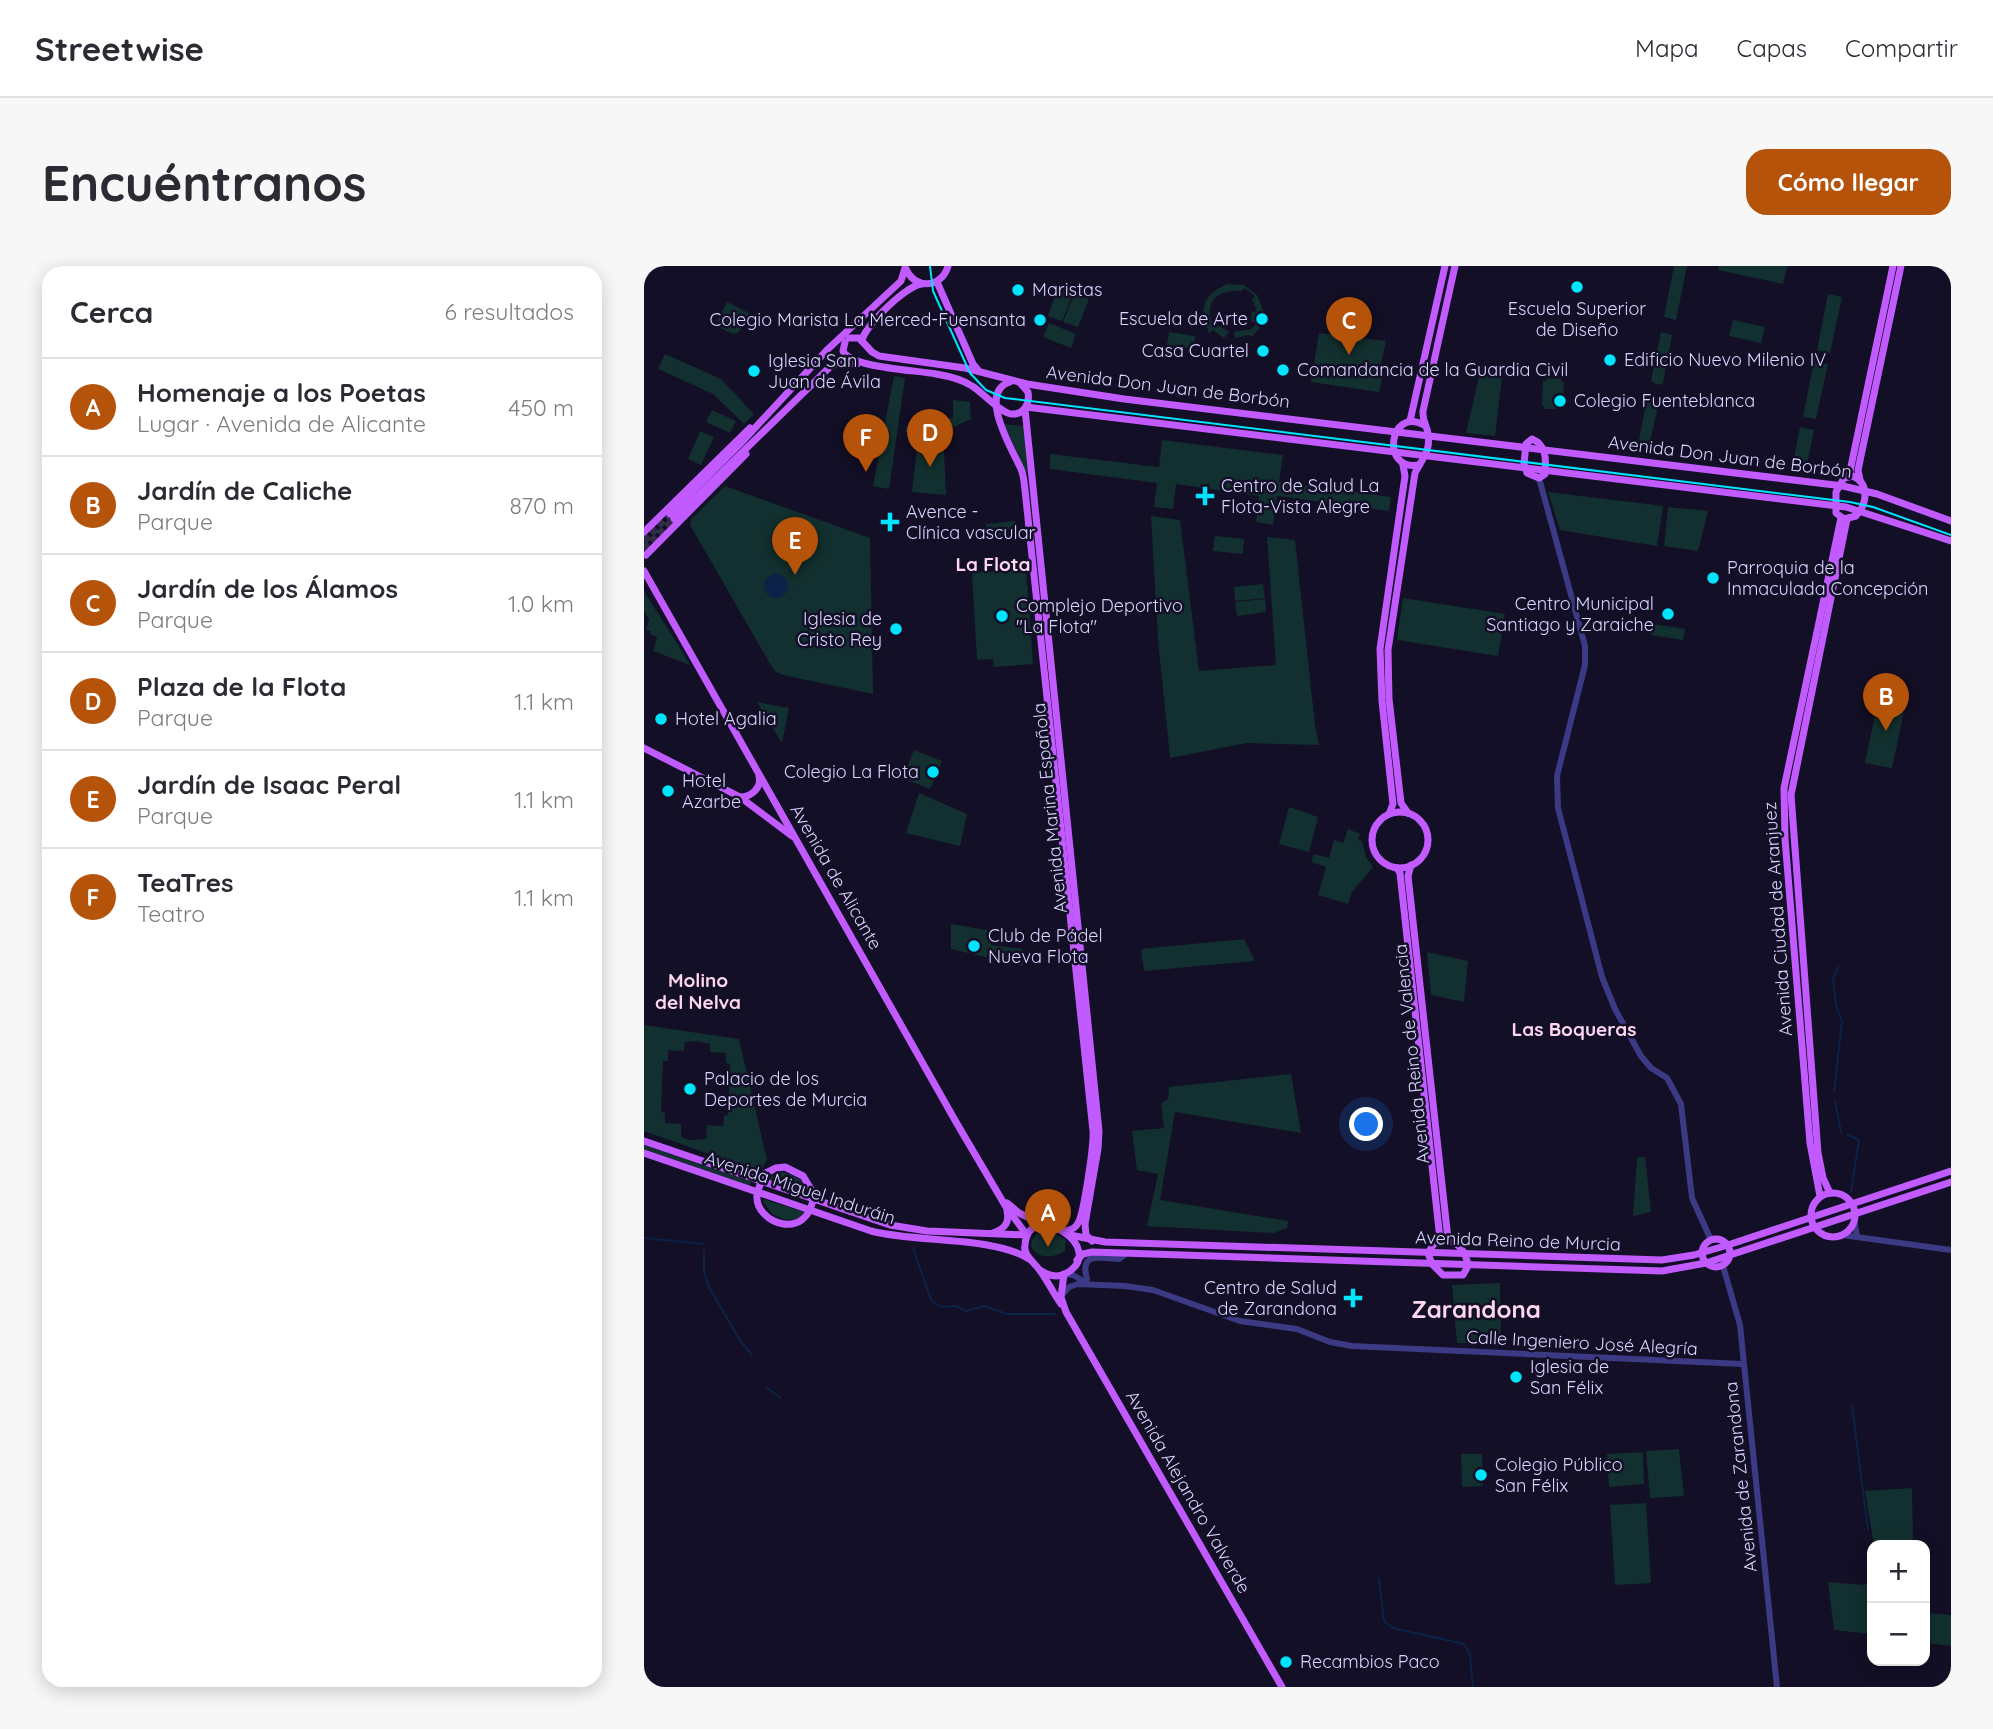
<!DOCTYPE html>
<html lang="es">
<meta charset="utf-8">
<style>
body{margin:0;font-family:Quicksand,sans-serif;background:#f7f7f7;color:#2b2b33}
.controls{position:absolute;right:21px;bottom:21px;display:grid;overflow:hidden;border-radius:14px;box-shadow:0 4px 18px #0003}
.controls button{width:63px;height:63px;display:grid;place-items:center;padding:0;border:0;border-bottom:2px solid #e1e1e2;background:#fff;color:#2b2b33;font:35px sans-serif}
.you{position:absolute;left:723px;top:859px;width:24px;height:24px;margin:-18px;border:5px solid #fff;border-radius:50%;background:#1a73e8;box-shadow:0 0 0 10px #1a73e833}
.badge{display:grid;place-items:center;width:46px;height:46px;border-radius:50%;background:#b45309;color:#fff;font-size:23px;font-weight:700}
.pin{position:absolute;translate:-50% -58px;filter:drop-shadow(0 2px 4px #0008)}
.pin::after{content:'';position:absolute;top:37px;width:24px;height:21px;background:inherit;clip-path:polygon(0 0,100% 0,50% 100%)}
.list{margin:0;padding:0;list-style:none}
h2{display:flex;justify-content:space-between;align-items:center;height:91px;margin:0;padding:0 28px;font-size:30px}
h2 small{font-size:23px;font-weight:400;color:#7c7c81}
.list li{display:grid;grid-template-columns:46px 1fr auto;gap:21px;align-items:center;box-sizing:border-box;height:98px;padding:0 28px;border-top:2px solid #e1e1e2}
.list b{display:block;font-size:26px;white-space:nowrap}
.list p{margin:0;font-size:23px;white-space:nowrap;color:#7c7c81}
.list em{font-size:23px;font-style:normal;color:#7c7c81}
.map{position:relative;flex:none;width:1307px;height:1421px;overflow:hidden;border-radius:21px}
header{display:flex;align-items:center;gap:42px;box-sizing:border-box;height:98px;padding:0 35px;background:#fff;border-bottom:2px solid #e1e1e2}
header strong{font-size:33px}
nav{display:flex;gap:38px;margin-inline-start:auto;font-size:24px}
.intro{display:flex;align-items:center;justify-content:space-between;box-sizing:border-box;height:168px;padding:0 42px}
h1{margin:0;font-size:49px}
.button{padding:18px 32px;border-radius:21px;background:#b45309;color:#fff;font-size:24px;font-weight:700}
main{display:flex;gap:42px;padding:0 42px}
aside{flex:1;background:#fff;border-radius:21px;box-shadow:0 4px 18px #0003}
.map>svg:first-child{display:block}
.green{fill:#12302f;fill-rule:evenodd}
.water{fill:#0c2248}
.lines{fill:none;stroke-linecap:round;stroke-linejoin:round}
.stream{stroke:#0c2248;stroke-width:2}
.major-tunnel{stroke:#312d47;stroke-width:7;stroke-dasharray:7 3.5;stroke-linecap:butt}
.minor{stroke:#3d3a85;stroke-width:6}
.major{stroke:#c25bff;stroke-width:7}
.tram{stroke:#00e5ff;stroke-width:2}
.poi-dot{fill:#00e5ff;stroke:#130f26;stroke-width:2.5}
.labels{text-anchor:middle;stroke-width:5;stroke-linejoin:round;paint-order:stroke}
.poi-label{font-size:18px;fill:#d9d4ff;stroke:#130f26;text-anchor:start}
.street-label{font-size:18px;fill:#d9d4ff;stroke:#130f26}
.neighbourhood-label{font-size:19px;font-weight:bold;fill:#ffd6f0;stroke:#130f26}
.district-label{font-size:24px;font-weight:bold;fill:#ffd6f0;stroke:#130f26}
</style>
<header>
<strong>Streetwise</strong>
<nav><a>Mapa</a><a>Capas</a><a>Compartir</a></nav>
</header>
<div class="intro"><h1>Encuéntranos</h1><a class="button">Cómo llegar</a></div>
<main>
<aside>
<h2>Cerca<small>6 resultados</small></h2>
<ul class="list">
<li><span class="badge">A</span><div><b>Homenaje a los Poetas</b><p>Lugar · Avenida de Alicante</p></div><em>450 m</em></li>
<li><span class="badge">B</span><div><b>Jardín de Caliche</b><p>Parque</p></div><em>870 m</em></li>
<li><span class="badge">C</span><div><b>Jardín de los Álamos</b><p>Parque</p></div><em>1.0 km</em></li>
<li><span class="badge">D</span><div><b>Plaza de la Flota</b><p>Parque</p></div><em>1.1 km</em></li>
<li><span class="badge">E</span><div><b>Jardín de Isaac Peral</b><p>Parque</p></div><em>1.1 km</em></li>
<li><span class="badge">F</span><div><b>TeaTres</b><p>Teatro</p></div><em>1.1 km</em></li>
</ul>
</aside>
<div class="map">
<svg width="1307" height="1421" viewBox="0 0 1307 1421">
<rect width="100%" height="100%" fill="#130f26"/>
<g class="green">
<path d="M1030 0H1043L1032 54 1020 51Z"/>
<path d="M1075 0H1143L1139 18 1074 4Z"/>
<path d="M583 18 600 19 613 29 620 46 618 59 608 71 605 69 591 72 590 66 608 63 612 57 607 55 608 46 613 45 608 33 611 30 600 22 598 25C572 23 558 37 570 62L575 60 585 66 580 72 569 64 565 67C555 42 558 30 583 18Z"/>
<path d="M414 21 429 27 418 55 404 50Z"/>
<path d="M430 28 445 33 434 61 419 56Z"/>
<path d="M1184 28 1198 31 1186 87 1173 84Z"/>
<path d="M83 36 105 47 95 66 89 68 74 61 73 55Z"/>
<path d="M1089 54 1121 61 1117 77 1085 70Z"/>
<path d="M405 57 432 68 427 82 399 71Z"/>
<path d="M525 66 551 70 550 83 523 79Z"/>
<path d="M1017 66 1028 69 1019 117 1014 119 1007 115Z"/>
<path d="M675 67 742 75 736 103 740 104 735 126 667 116Z"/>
<path d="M21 88 77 113 110 148 100 158 69 128 14 103Z"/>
<path d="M1170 95 1184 98 1172 153 1159 151Z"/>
<path d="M838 98 859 102 851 170 822 167Z"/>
<path d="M250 110 261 112 245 223 229 220Z"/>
<path d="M902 112 917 113V116H920L919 141H916L915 143H900V140L898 139 899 115H902Z"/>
<path d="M1003 133H1011L1015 136 1005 180 997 182 994 179Z"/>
<path d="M309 134 326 136 327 153 299 166 302 229 268 226 275 167 261 166 262 160 309 152Z"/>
<path d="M68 144 92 155 86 167 62 156Z"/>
<path d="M360 158 380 160 385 206 382 207Z"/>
<path d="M1156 161 1170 164 1162 203 1148 202Z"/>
<path d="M56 165 70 171 57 199 44 193Z"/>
<path d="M518 174 639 189 635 216 747 231 745 245 633 230 629 259 612 256 615 230 532 218 529 243 510 241 513 217 406 203V188L515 201Z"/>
<path d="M81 220 226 272 229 428 139 409 132 406 128 401 46 259 47 253Z"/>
<path d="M904 226 1019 240 1013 280 916 264Z"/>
<path d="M1024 241 1064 245 1054 285 1020 280Z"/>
<path d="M507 250 536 254 555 405 632 399 623 271 651 274 671 459 675 479 603 477 526 492 514 373Z"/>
<path d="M371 255 373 270 343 273 342 258Z"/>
<path d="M571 270 600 273 599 288 569 285Z"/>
<path d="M382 303 389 398 350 401 349 393 333 394 328 307Z"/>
<path d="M619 318 621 332 591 335 590 321Z"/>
<path d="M0 325C15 350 32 374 46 399L9 385 13 371 6 368 7 365 2 364 5 354 0 345Z"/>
<path d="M759 332 861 348 854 390 753 374Z"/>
<path d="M621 333 622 346 593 350 591 336Z"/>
<path d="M1009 358 1041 363 1039 374 1007 369Z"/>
<path d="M1235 430 1262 436 1248 502 1221 497Z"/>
<path d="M113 436 145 442 138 477Z"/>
<path d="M270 484 298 495 286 523 258 512 259 508 244 509V501H259L260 508Z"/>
<path d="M275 527 323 548 316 580 262 567Z"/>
<path d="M645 541 674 551 665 586 635 578Z"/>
<path d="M704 563 716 568 714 574 718 575 722 591 729 601 708 626 704 638 674 629 682 601 667 596 670 588 685 592 690 574 699 577Z"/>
<path d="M307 658 348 665 347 679 378 683 379 700 307 683Z"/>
<path d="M600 673 611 695 500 705 497 683Z"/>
<path d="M783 686 824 695 820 736 787 729Z"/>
<path d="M0 759 95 773 123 894 118 903 114 905 0 865ZM53 775 66 778V786L82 787V797L86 798 84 849 80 850 79 860 63 859 62 873 46 874 37 871V858L21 857V847L17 846 19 795H24V784L40 785 41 776Z"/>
<path d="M647 808 657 867 531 846 516 934 644 955 643 962 630 967 503 960 514 908 493 904 488 865 520 862 517 838 524 833 525 821Z"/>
<path d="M0 879 107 916 106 920 0 883Z"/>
<path d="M993 891H1001L1007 946 989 950Z"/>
<path d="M138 906C150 909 163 914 164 928L124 914 130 908Z"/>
<path d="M119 933 160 946 154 953C138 957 123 947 119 933Z"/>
<path d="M399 965 410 967 422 974 421 985C409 992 394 994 387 980L388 974 394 966Z"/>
<path d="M856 1017 857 1079 813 1077 808 1019Z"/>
<path d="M1035 1183 1040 1230 1006 1232 1002 1185Z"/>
<path d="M999 1186 1000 1218 965 1221 963 1188Z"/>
<path d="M817 1188H838L839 1220 818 1221Z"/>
<path d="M1268 1222 1269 1279H1230L1221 1225Z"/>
<path d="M1002 1237 1007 1317 971 1319 966 1239Z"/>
<path d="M1228 1312V1368L1190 1364 1184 1316 1220 1319Z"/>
<path d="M1281 1347 1307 1349V1380L1281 1377Z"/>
</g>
<circle class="water" cx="132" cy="320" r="12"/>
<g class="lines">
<g class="stream">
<path d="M1190 825 1198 755 1192 740 1189 713 1194 700"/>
<path d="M1191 835 1197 866"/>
<path d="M1204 869 1215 874 1207 926"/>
<path d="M0 972 60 978"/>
<path d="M269 982 287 1034 297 1041 312 1040 322 1045 340 1040 363 1048H411"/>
<path d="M60 984V1006L65 1021 97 1076 108 1089"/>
<path d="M123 1122 137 1132"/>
<path d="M1208 1139 1224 1264"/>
<path d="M735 1313 740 1355 749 1362 820 1378 826 1388 829 1421"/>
</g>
<g class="major-tunnel">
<path d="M0 275 26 248"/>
<path d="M0 283 30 253"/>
</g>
<g class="minor">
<path d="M895 212 941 380V399L913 510 914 542 958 711 971 743 997 790 1007 802 1023 812 1037 838 1048 932 1067 974"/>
<path d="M1210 954 1213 970"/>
<path d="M1198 969 1307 984"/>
<path d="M1079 1000 1096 1059 1133 1421"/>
<path d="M420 1008 429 1009 444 1018"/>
<path d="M443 1013C435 985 457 992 475 993L483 987"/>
<path d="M418 1029 425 1021 434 1018 481 1020 509 1024 596 1055 653 1063 686 1076 708 1080 1098 1098"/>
</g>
<g class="major">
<path d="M262 3C271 24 298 22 304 0"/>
<path d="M293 16 329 98 334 104"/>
<path d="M205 72H215L228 86 235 90 321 102 383 118 480 133 1199 220 1233 228 1307 255"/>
<path d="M218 75C220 60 263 19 278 18"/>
<path d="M201 76 199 85C207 102 272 104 292 108 304 110 318 113 328 120 338 126 357 147 367 148 380 149 386 138 384 126L376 117"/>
<path d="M187 100 196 97 213 98"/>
<path d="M366 116C333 126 368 183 377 203 380 210 380 217 381 224L449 865C450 878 440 948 434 957 431 963 426 964 420 965"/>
<path d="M382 141 1202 241 1307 275"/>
<path d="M381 143 455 865 454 883 441 958 442 969 448 975"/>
<path d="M766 155 801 0"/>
<path d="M888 173C903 179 902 194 901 208L895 212 883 207 880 198 882 178Z"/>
<path d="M775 199C736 206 745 140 780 159"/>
<path d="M1205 210 1249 0"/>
<path d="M1209 210C1226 218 1223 238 1212 250L1200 253 1192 247V226L1200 212Z"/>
<path d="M1216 214 1214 204 1257 0"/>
<path d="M26 248 97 177 184 83 257 15 261 2"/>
<path d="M30 253 193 94 203 91"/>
<path d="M0 266 106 162"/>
<path d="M2 289 102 188"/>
<path d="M0 305 312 856 362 941 383 969"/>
<path d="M0 482 96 531 148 570"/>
<path d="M96 531C108 531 118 521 115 510"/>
<circle cx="756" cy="574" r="28"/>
<path d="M764 547 757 537 745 433 744 384 771 207C778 193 787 185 784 168 783 159 778 155 779 145L811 0"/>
<path d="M745 548 749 538 738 435 736 383 761 210 759 199"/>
<path d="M767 599 764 610 804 973"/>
<path d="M753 602 756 607 796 973"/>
<path d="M0 875 246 959 283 965 383 969"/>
<path d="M0 887 227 965C272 977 349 970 385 993"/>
<path d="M141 901 159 910 170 928C165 978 110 957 113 929 114 921 118 914 122 907L132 902Z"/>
<circle cx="1189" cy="949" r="22"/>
<path d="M1186 927 1179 912 1174 887 1147 529 1203 253"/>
<path d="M1176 930 1166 877 1141 573 1140 522 1197 252"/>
<path d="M363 937 375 947 400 959"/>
<path d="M349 967C360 963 366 957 363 945"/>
<path d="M426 969 461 976 1018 994 1050 989 1084 979 1307 905"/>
<circle cx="1072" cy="987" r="14"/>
<path d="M796 973C812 974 822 984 824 1000L819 1009H799L788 998 784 987 789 979Z"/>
<path d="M433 994 439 988 448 986 1018 1005 1062 997 1307 916"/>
<path d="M396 1004C403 1009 412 1012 421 1008 468 983 384 931 381 979 380 983 381 985 383 989 387 995 393 1000 397 1006 404 1016 410 1028 417 1038"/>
<path d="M420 1008 417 1031 422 1046 638 1421"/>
</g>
<path class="tram" d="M286 0 289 25 326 107 342 124 361 132 1206 236 1229 241 1307 269"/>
</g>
<g class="poi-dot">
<circle cx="933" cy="21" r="7"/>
<circle cx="374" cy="24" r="7"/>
<circle cx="618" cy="53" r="7"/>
<circle cx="396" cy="54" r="7"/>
<circle cx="619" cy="85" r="7"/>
<circle cx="966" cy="94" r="7"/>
<circle cx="639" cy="104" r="7"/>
<circle cx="110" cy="105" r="7"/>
<circle cx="916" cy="135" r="7"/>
<path d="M557.5 219.5h7v7h7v7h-7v7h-7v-7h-7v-7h7z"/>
<path d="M242.5 245.5h7v7h7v7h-7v7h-7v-7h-7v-7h7z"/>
<circle cx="1069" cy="312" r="7"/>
<circle cx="1024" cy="348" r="7"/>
<circle cx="358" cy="350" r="7"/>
<circle cx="252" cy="363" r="7"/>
<circle cx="17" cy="453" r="7"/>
<circle cx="289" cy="506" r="7"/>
<circle cx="24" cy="525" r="7"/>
<circle cx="330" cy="680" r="7"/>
<circle cx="46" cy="823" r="7"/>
<path d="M705.5 1021.5h7v7h7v7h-7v7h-7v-7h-7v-7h7z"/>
<circle cx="872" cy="1111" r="7"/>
<circle cx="837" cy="1209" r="7"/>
<circle cx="642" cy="1396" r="7"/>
</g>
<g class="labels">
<g class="poi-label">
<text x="388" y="30">Maristas</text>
<text x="933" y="49" text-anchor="middle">Escuela Superior<tspan x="933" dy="21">de Diseño</tspan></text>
<text x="604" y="59" text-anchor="end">Escuela de Arte</text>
<text x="382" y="60" text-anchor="end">Colegio Marista La Merced-Fuensanta</text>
<text x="605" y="91" text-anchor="end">Casa Cuartel</text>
<text x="980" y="100">Edificio Nuevo Milenio IV</text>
<text x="124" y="101">Iglesia San<tspan x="124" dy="21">Juan de Ávila</tspan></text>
<text x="653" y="110">Comandancia de la Guardia Civil</text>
<text x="930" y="141">Colegio Fuenteblanca</text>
<text x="577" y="226">Centro de Salud La<tspan x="577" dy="21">Flota-Vista Alegre</tspan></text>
<text x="262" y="252">Avence -<tspan x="262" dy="21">Clínica vascular</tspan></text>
<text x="1083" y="308">Parroquia de la<tspan x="1083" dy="21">Inmaculada Concepción</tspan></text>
<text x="1010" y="344" text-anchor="end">Centro Municipal<tspan x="1010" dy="21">Santiago y Zaraiche</tspan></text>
<text x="372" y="346">Complejo Deportivo<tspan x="372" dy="21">"La Flota"</tspan></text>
<text x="238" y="359" text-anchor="end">Iglesia de<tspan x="238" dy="21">Cristo Rey</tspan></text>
<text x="31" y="459">Hotel Agalia</text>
<text x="275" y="512" text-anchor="end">Colegio La Flota</text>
<text x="38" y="521">Hotel<tspan x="38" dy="21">Azarbe</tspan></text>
<text x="344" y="676">Club de Pádel<tspan x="344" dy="21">Nueva Flota</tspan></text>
<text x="60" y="819">Palacio de los<tspan x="60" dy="21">Deportes de Murcia</tspan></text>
<text x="693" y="1028" text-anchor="end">Centro de Salud<tspan x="693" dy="21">de Zarandona</tspan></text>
<text x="886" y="1107">Iglesia de<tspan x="886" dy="21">San Félix</tspan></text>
<text x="851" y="1205">Colegio Público<tspan x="851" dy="21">San Félix</tspan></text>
<text x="656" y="1402">Recambios Paco</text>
</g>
<g class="street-label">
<text transform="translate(524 121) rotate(7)" y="6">Avenida Don Juan de Borbón</text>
<text transform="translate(1086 191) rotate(7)" y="6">Avenida Don Juan de Borbón</text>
<text transform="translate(406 542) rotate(-96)" y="6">Avenida Marina Española</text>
<text transform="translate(192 611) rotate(60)" y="6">Avenida de Alicante</text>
<text transform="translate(1134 653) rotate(-94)" y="6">Avenida Ciudad de Aranjuez</text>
<text transform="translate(768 788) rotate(-96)" y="6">Avenida Reino de Valencia</text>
<text transform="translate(156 922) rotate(18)" y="6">Avenida Miguel Induráin</text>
<text transform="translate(874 975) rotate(2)" y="6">Avenida Reino de Murcia</text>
<text transform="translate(938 1077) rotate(3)" y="6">Calle Ingeniero José Alegría</text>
<text transform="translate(1097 1211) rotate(-96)" y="6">Avenida de Zarandona</text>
<text transform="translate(544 1226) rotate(60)" y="6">Avenida Alejandro Valverde</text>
</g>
<g class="neighbourhood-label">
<text x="349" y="305">La Flota</text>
<text x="54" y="721">Molino<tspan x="54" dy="22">del Nelva</tspan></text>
<text x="930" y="770">Las Boqueras</text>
</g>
<g class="district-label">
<text x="832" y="1052">Zarandona</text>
</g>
</g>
</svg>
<div class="controls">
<button>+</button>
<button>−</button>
</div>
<div class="you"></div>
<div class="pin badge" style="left:404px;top:981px">A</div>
<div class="pin badge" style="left:1242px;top:465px">B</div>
<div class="pin badge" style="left:705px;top:89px">C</div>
<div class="pin badge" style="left:286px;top:201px">D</div>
<div class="pin badge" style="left:151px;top:309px">E</div>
<div class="pin badge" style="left:222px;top:206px">F</div>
</div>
</main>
